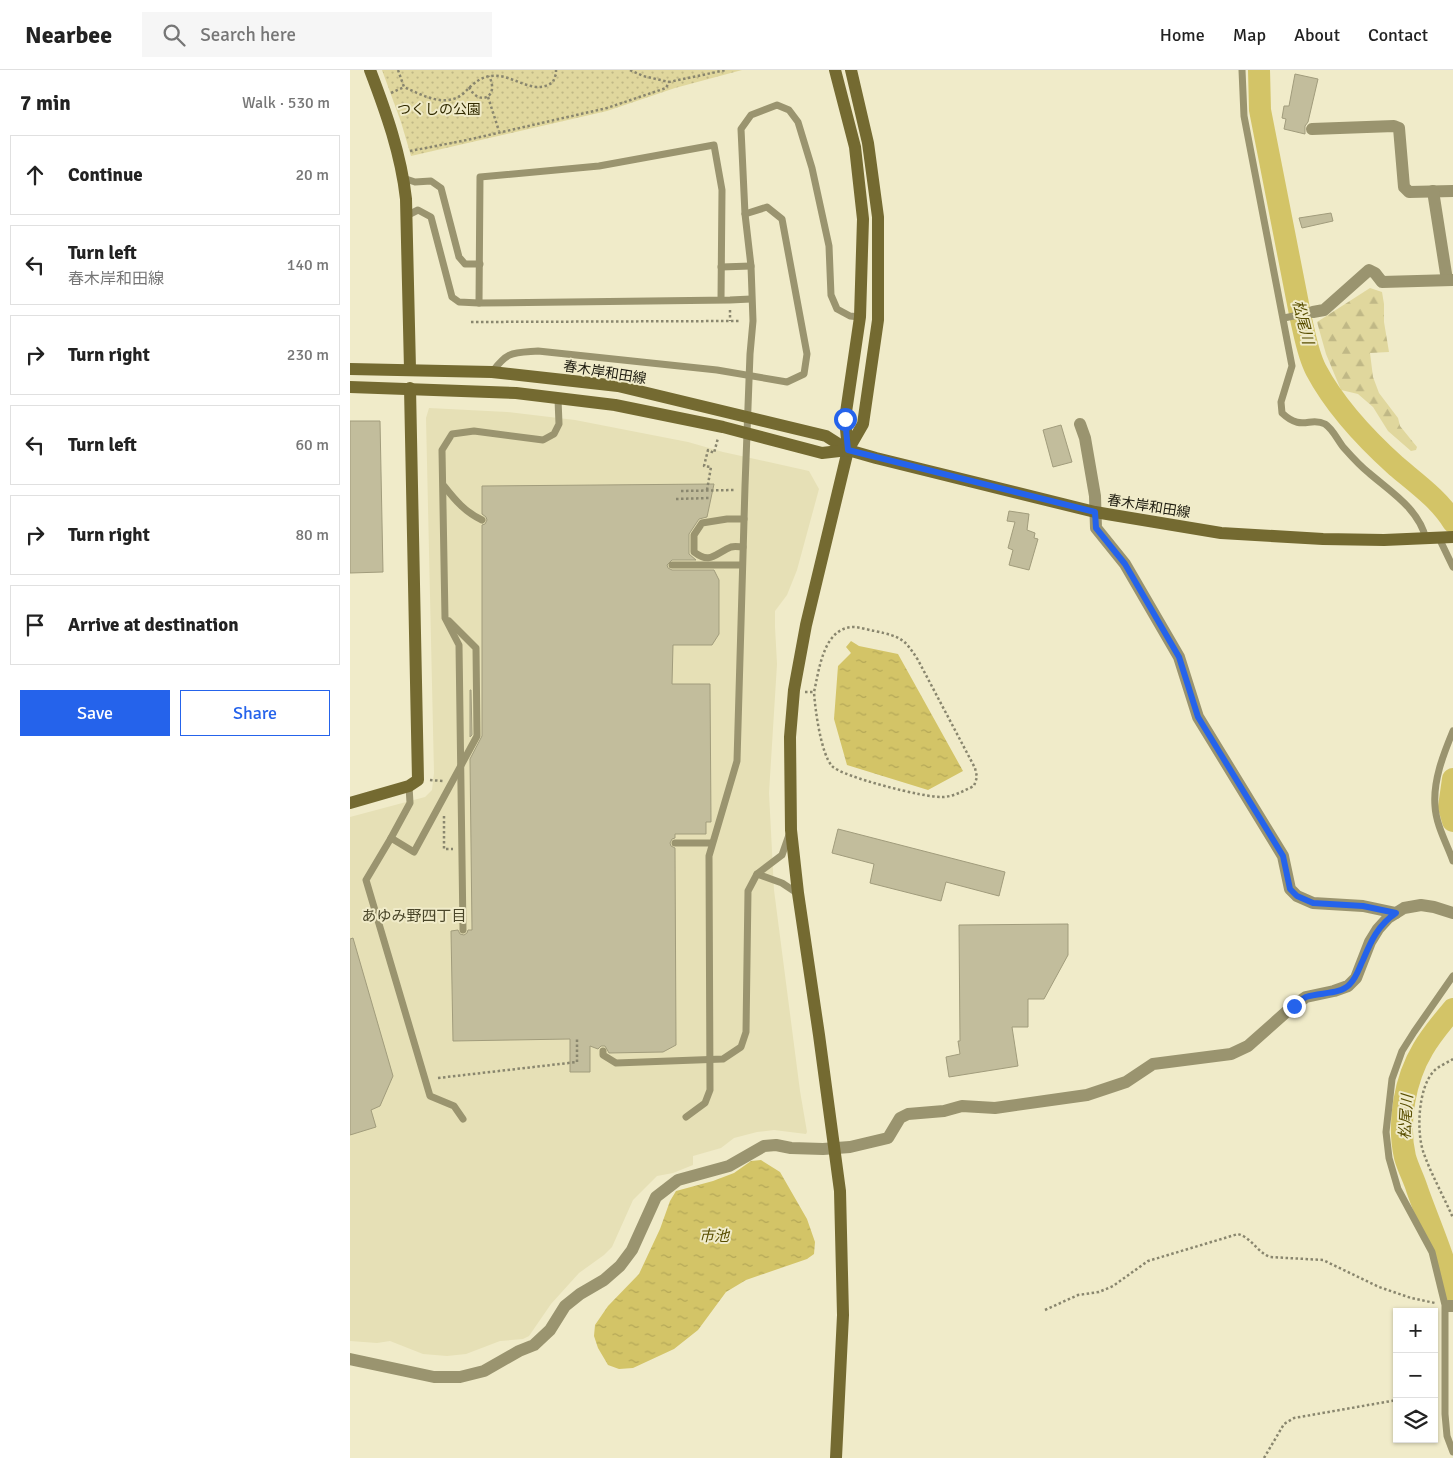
<!DOCTYPE html>
<meta charset="utf-8">
<style>
body{margin:0;font-family:Signika,"Noto Sans JP",sans-serif;background:#f6f6f6;color:#222}
.controls{position:absolute;right:15px;bottom:15px;display:grid;overflow:hidden;border-radius:0px;box-shadow:0 1px 4px #0004}
.controls button{width:45px;height:45px;display:grid;place-items:center;padding:0;border:0;border-bottom:1px solid #e0e0e0;background:#fff;color:#222;font:25px sans-serif}
.stop{position:absolute;width:15px;height:15px;margin:-11px;border:4px solid #2563eb;border-radius:50%;background:#fff}
.stop.end{background:#2563eb;border-color:#fff;box-shadow:0 1px 5px #0008}
.list{margin:0;padding:0;list-style:none}
h2{display:flex;justify-content:space-between;align-items:center;height:65px;margin:0;padding:0 20px;font-size:21px}
h2 small{font-size:16px;font-weight:400;color:#767676}
.list li{display:grid;grid-template-columns:32px 1fr auto;gap:15px;align-items:center;box-sizing:border-box;height:80px;margin:0 10px 10px;padding:0 10px;border:1px solid #e0e0e0;border-radius:0px}
.list b{display:block;font-size:19px;white-space:nowrap}
.list p{margin:0;font-size:16px;white-space:nowrap;color:#767676}
.list em{font-size:16px;font-style:normal;color:#767676}
.actions{display:flex;gap:10px;padding:15px 20px}
.actions a{flex:1;padding:11px 0;border:1px solid #2563eb;border-radius:0px;text-align:center;font-size:18px;color:#2563eb}
.actions .main{background:#2563eb;color:#fff}
.icon{flex:none;width:28px;height:28px;fill:none;stroke:currentColor;stroke-width:2;stroke-linecap:round;stroke-linejoin:round}
.map{position:relative;flex:none;width:1103px;height:1388px;overflow:hidden}
header{display:flex;align-items:center;gap:30px;box-sizing:border-box;height:70px;padding:0 25px;background:#fff;border-bottom:1px solid #e0e0e0}
header strong{font-size:24px}
nav{display:flex;gap:28px;margin-inline-start:auto;font-size:18px}
.search{width:350px;height:45px;background:#f6f6f6;display:flex;align-items:center;gap:12px;box-sizing:border-box;padding:0 18px;border-radius:0px;color:#767676;font-size:19px}
main{display:flex}
aside{flex:1;background:#fff}
.map>svg:first-child{display:block}
.built{fill:#e6e0b6}
.forest{fill:url(#forest-firs)}
.park{fill:url(#park-dots)}
.water{fill:url(#water-ripples)}
.lines{fill:none;stroke-linecap:round;stroke-linejoin:round}
.river{stroke:#d3c467;stroke-width:22}
.building{fill:#c2bd9c;stroke:#a19c7c}
.path{stroke:#89866e;stroke-width:2.5;stroke-dasharray:2.5 2.5;stroke-linecap:butt}
.lane{stroke:#9a946f;stroke-width:7}
.street{stroke:#9a946f;stroke-width:12}
.secondary{stroke:#746a31;stroke-width:12}
.route{stroke:#2563eb;stroke-width:6}
.labels{text-anchor:middle;stroke-width:4;stroke-linejoin:round;paint-order:stroke}
.park-label{font-size:14px;fill:#322b01;stroke:#f0ebc9}
.street-label{font-size:14px;fill:#1e1c10;stroke:#f0ebc9}
.water-label{font-size:15px;font-style:italic;fill:#584e00;stroke:#f0ebc9}
.neighbourhood-label{font-size:15px;fill:#4a4629;stroke:#f0ebc9}
</style>
<header>
<strong>Nearbee</strong>
<div class="search"><svg class="icon" aria-label="search" viewBox="0 0 24 24"><circle cx="10" cy="10" r="6"/><path d="M15 15l6 6"/></svg>Search here</div>
<nav><a>Home</a><a>Map</a><a>About</a><a>Contact</a></nav>
</header>
<main>
<aside>
<h2>7 min<small>Walk · 530 m</small></h2>
<ul class="list">
<li><svg class="icon" aria-label="ahead" viewBox="0 0 24 24"><path d="M12 20V5M6 11l6-6 6 6"/></svg><div><b>Continue</b></div><em>20 m</em></li>
<li><svg class="icon" aria-label="left" viewBox="0 0 24 24"><path d="M17 20v-9H6M10 6l-5 5 5 5"/></svg><div><b>Turn left</b><p>春木岸和田線</p></div><em>140 m</em></li>
<li><svg class="icon" aria-label="right" viewBox="0 0 24 24"><path d="M7 20v-9h11M14 6l5 5-5 5"/></svg><div><b>Turn right</b></div><em>230 m</em></li>
<li><svg class="icon" aria-label="left" viewBox="0 0 24 24"><path d="M17 20v-9H6M10 6l-5 5 5 5"/></svg><div><b>Turn left</b></div><em>60 m</em></li>
<li><svg class="icon" aria-label="right" viewBox="0 0 24 24"><path d="M7 20v-9h11M14 6l5 5-5 5"/></svg><div><b>Turn right</b></div><em>80 m</em></li>
<li><svg class="icon" aria-label="arrive" viewBox="0 0 24 24"><path d="M6 21V4h12l-3 4 3 4H6"/></svg><div><b>Arrive at destination</b></div></li>
</ul>
<div class="actions"><a class="main">Save</a><a>Share</a></div>
</aside>
<div class="map">
<svg width="1103" height="1388" viewBox="0 0 1103 1388">
<defs>
<pattern id="forest-firs" width="22" height="20" patternUnits="userSpaceOnUse" patternTransform="scale(1.25)"><rect width="22" height="20" fill="#e0d79d"/><path d="M5 1l3.5 6h-7zM16 11l3.5 6h-7z" fill="#c0b886"/></pattern>
<pattern id="park-dots" width="8" height="8" patternUnits="userSpaceOnUse" patternTransform="scale(1.25)"><rect width="8" height="8" fill="#e0d79d"/><path d="M2 2h.1M6 6h.1" fill="none" stroke="#c0b886" stroke-width="1.8" stroke-linecap="round"/></pattern>
<pattern id="water-ripples" width="26" height="14" patternUnits="userSpaceOnUse" patternTransform="scale(1.25)"><rect width="26" height="14" fill="#d3c467"/><path d="M2 4q2-2 4 0t4 0M15 11q2-2 4 0t4 0" fill="none" stroke="#b5a858"/></pattern>
</defs>
<rect width="100%" height="100%" fill="#f0ebc9"/>
<path class="built" d="M79 338 157 342 225 350 338 372 373 382 459 401 469 419 447 500 437 525 425 541V557L427 594 419 723 424 820 450 1021 457 1062 456 1064 424 1060 407 1062 384 1068 371 1078 343 1086V1095L323 1103 307 1106 283 1130 262 1177 254 1185 229 1203 201 1234 179 1266 173 1269 150 1271 116 1284 97 1286 73 1284 40 1271 27 1273 0 1271V747L75 727 82 720 84 703 76 348Z"/>
<path class="forest" d="M1020 218 1032 222 1034 234V252L1039 282 1020 283 1023 307 1029 323 1048 348 1050 356 1067 377 1066 380 1061 381 1038 361 1023 337 1008 324 991 320 976 284 967 252Z"/>
<path class="park" d="M32 0H392L325 18 257 41 61 86 51 52Z"/>
<g class="water">
<path d="M501 571 509 576 548 584 613 701 578 720 497 695 484 649 488 596 501 583 496 577Z"/>
<path d="M411 1090 430 1102 457 1149 465 1172 464 1184 457 1189 396 1210 376 1222 348 1260 324 1279 283 1298 269 1299 258 1295 248 1278 244 1266 245 1255 258 1236 289 1204 310 1159 320 1131 326 1121 363 1111 384 1103 401 1091Z"/>
</g>
<g class="lines">
<g class="river">
<path d="M909 0 910 40 951 249C955 266 958 285 966 300 985 336 1016 369 1046 396 1066 413 1090 430 1103 452"/>
<path d="M1103 709 1099 737 1103 751"/>
<path d="M1103 939C1092 952 1081 965 1073 979 1055 1009 1047 1052 1055 1087 1058 1098 1064 1109 1067 1119 1079 1153 1094 1186 1103 1221"/>
</g>
</g>
<g class="building">
<path d="M945 4 968 9 958 52 955 56V64L934 59 936 49 932 48 934 36H939Z"/>
<path d="M981 143 983 151 952 158 949 148Z"/>
<path d="M0 351H30L33 502 0 503Z"/>
<path d="M711 355 722 392 703 397 693 360Z"/>
<path d="M364 414 357 447 349 449 339 464V484L346 490H322L317 495 318 498 322 500H364L369 510V564L362 575H323L322 614H360L361 752H356V764H325V768L322 769 320 773 321 776 325 778 326 975 313 982 259 983 255 976H251L248 979 240 976V1002H220V969L103 971 101 861 108 860 110 864 114 865 117 863 118 860H122L120 689 132 666V455L135 454 137 450 136 447 132 444V416Z"/>
<path d="M659 441 679 444 677 460 685 463 684 468 688 469 679 500 659 495 663 480 658 478 665 452 657 451Z"/>
<path d="M120 620H121L122 665 120 667Z"/>
<path d="M488 759 655 802 649 826 596 812 591 831 520 813 524 794 482 783Z"/>
<path d="M718 854V885L694 929H678V957H662L668 996 599 1007 596 987 610 984 608 971H610L609 855Z"/>
<path d="M3 868 43 1006 30 1036 21 1040 26 1057 0 1065V869Z"/>
</g>
<g class="lines">
<g class="path">
<path d="M48 0 54 17C74 26 97 39 115 22 123 14 130 7 141 6 163 3 183 27 203 12L206 4V0"/>
<path d="M280 0 293 6 319 12"/>
<path d="M119 17C129 37 150 27 139 6"/>
<path d="M41 23 54 17"/>
<path d="M138 27 149 61"/>
<path d="M60 81 117 70 257 38 316 18 319 12 376 0"/>
<path d="M380 240V251"/>
<path d="M121 252 389 251"/>
<path d="M357 420 361 397 354 396 358 380 364 383 368 368"/>
<path d="M331 421 385 420V419"/>
<path d="M326 429 359 428"/>
<path d="M455 622H464C469 601 473 558 503 557 510 557 518 560 525 561 551 567 554 568 568 590L625 698 627 707 624 716C613 721 603 727 592 727 576 728 492 707 482 696 471 684 465 639 464 622"/>
<path d="M80 710 93 711"/>
<path d="M94 746V779H103"/>
<path d="M1103 989C1097 993 1088 996 1083 1002 1068 1019 1066 1063 1074 1084 1082 1106 1094 1127 1103 1148"/>
<path d="M88 1008 227 992V969"/>
<path d="M695 1240 728 1225 749 1222 763 1216 798 1191 888 1164C902 1168 907 1182 920 1187L973 1190 1029 1217 1061 1228 1085 1233"/>
<path d="M914 1388 934 1354 944 1348 1047 1330"/>
</g>
<g class="lane">
<path d="M892 0 894 46 942 296 931 332 932 343C952 362 960 346 975 354 983 359 988 371 994 378 1002 387 1010 396 1019 403 1041 422 1069 439 1076 469"/>
<path d="M53 108 65 112 81 111 91 118 109 187 115 194H130"/>
<path d="M56 146 68 140 81 147 102 227 109 232 129 233"/>
<path d="M371 197 401 196"/>
<path d="M371 230 372 120 364 75 249 96 130 107 129 233 380 230 401 229"/>
<path d="M934 248 963 242"/>
<path d="M142 302C158 281 162 283 188 281L367 300 437 312 454 304 457 284 432 149 417 137 395 144"/>
<path d="M94 416C105 430 115 442 132 450"/>
<path d="M1089 468 1103 497"/>
<path d="M393 477C390 477 385 476 381 477 365 483 361 495 344 482V465L352 453 377 449H394"/>
<path d="M322 495H392"/>
<path d="M99 551 126 578 127 666 64 782 41 768 16 810 80 1026 104 1036 113 1049"/>
<path d="M1103 661C1093 685 1083 711 1085 736 1086 755 1097 774 1103 791"/>
<path d="M41 768 60 733 59 716"/>
<path d="M325 773H362"/>
<path d="M407 804 432 813 447 823"/>
<path d="M113 860 109 575 95 548 92 380 102 364 124 361 193 370 204 364 209 354 208 329"/>
<path d="M1103 906 1064 962 1052 981 1042 1009 1036 1062 1039 1088 1048 1119 1082 1182 1095 1235V1344L1097 1366 1103 1382"/>
<path d="M253 981V985L266 993 373 989 391 977 396 962 398 821 407 804 432 785 439 765"/>
<path d="M336 1047 355 1033 360 1020 359 786 387 691 395 416 400 284 403 251 401 196 395 144 391 59 401 45 427 35 439 40 448 52 462 98 479 176 481 225 487 239 500 246 510 247"/>
</g>
<g class="street">
<path d="M962 59 1044 56 1049 58 1054 117 1059 122 1103 121"/>
<path d="M1083 121 1097 210"/>
<path d="M963 242 974 240 1019 200 1025 203 1032 212 1103 210"/>
<path d="M730 354 735 368 745 426 746 458 775 494 829 587 848 647 933 786 940 819 947 826 963 833 1013 836 1046 843"/>
<path d="M1098 1236H1103"/>
<path d="M0 1289 84 1307H110L134 1301 169 1281 184 1275 200 1260 215 1236 230 1224 254 1210 270 1196 282 1180 306 1127 328 1110 379 1096 414 1076 426 1075 441 1078 473 1079 500 1077 538 1068 550 1048 558 1044 594 1041 612 1036 645 1038 737 1025 776 1012 803 994 881 984 898 976 943 936 956 927 984 921 998 916 1006 908 1020 872 1028 859 1038 848 1054 838 1071 835 1084 837 1103 843"/>
</g>
<g class="secondary">
<path d="M20 0C36 42 51 84 56 129L60 299"/>
<path d="M485 0 505 77 513 149 510 247 495 349 498 380 456 555 444 620 440 667 441 760 448 823 469 965 490 1121 493 1245 486 1388"/>
<path d="M0 299 142 302 268 316 476 366 498 380 526 388 745 442 871 463 973 469 1034 470 1103 467"/>
<path d="M0 317 166 323 265 335 373 357 472 383 498 380"/>
<path d="M498 380 513 354 528 250V147L518 73 501 0"/>
<path d="M0 733 59 716 68 710 60 318"/>
</g>
</g>
<g class="lines">
<path class="route" d="M495 349 498 380 745 442 746 458 775 494 829 587 848 647 933 786 940 819 947 826 963 833 1013 836 1046 843C1028 855 1021 871 1013 890 1009 898 1007 907 1000 914 990 925 970 922 956 927 952 929 948 933 944 936"/>
</g>
<g class="labels">
<g class="park-label">
<text x="89" y="44">つくしの公園</text>
</g>
<g class="street-label">
<text transform="translate(255 302) rotate(9)" y="5">春木岸和田線</text>
<text transform="translate(799 436) rotate(9)" y="5">春木岸和田線</text>
</g>
<g class="water-label">
<text transform="translate(953 252) rotate(76)" y="5">松尾川</text>
<text transform="translate(1056 1047) rotate(-87)" y="5">松尾川</text>
<text x="364" y="1171">市池</text>
</g>
<g class="neighbourhood-label">
<text x="64" y="851">あゆみ野四丁目</text>
</g>
</g>
</svg>
<div class="controls">
<button>+</button>
<button>−</button>
<button><svg class="icon" aria-label="layers" viewBox="0 0 24 24"><path d="M12 4l9 5-9 5-9-5zM3 14l9 5 9-5"/></svg></button>
</div>
<div class="stop" style="left:495px;top:349px"></div>
<div class="stop end" style="left:944px;top:936px"></div>
</div>
</main>
